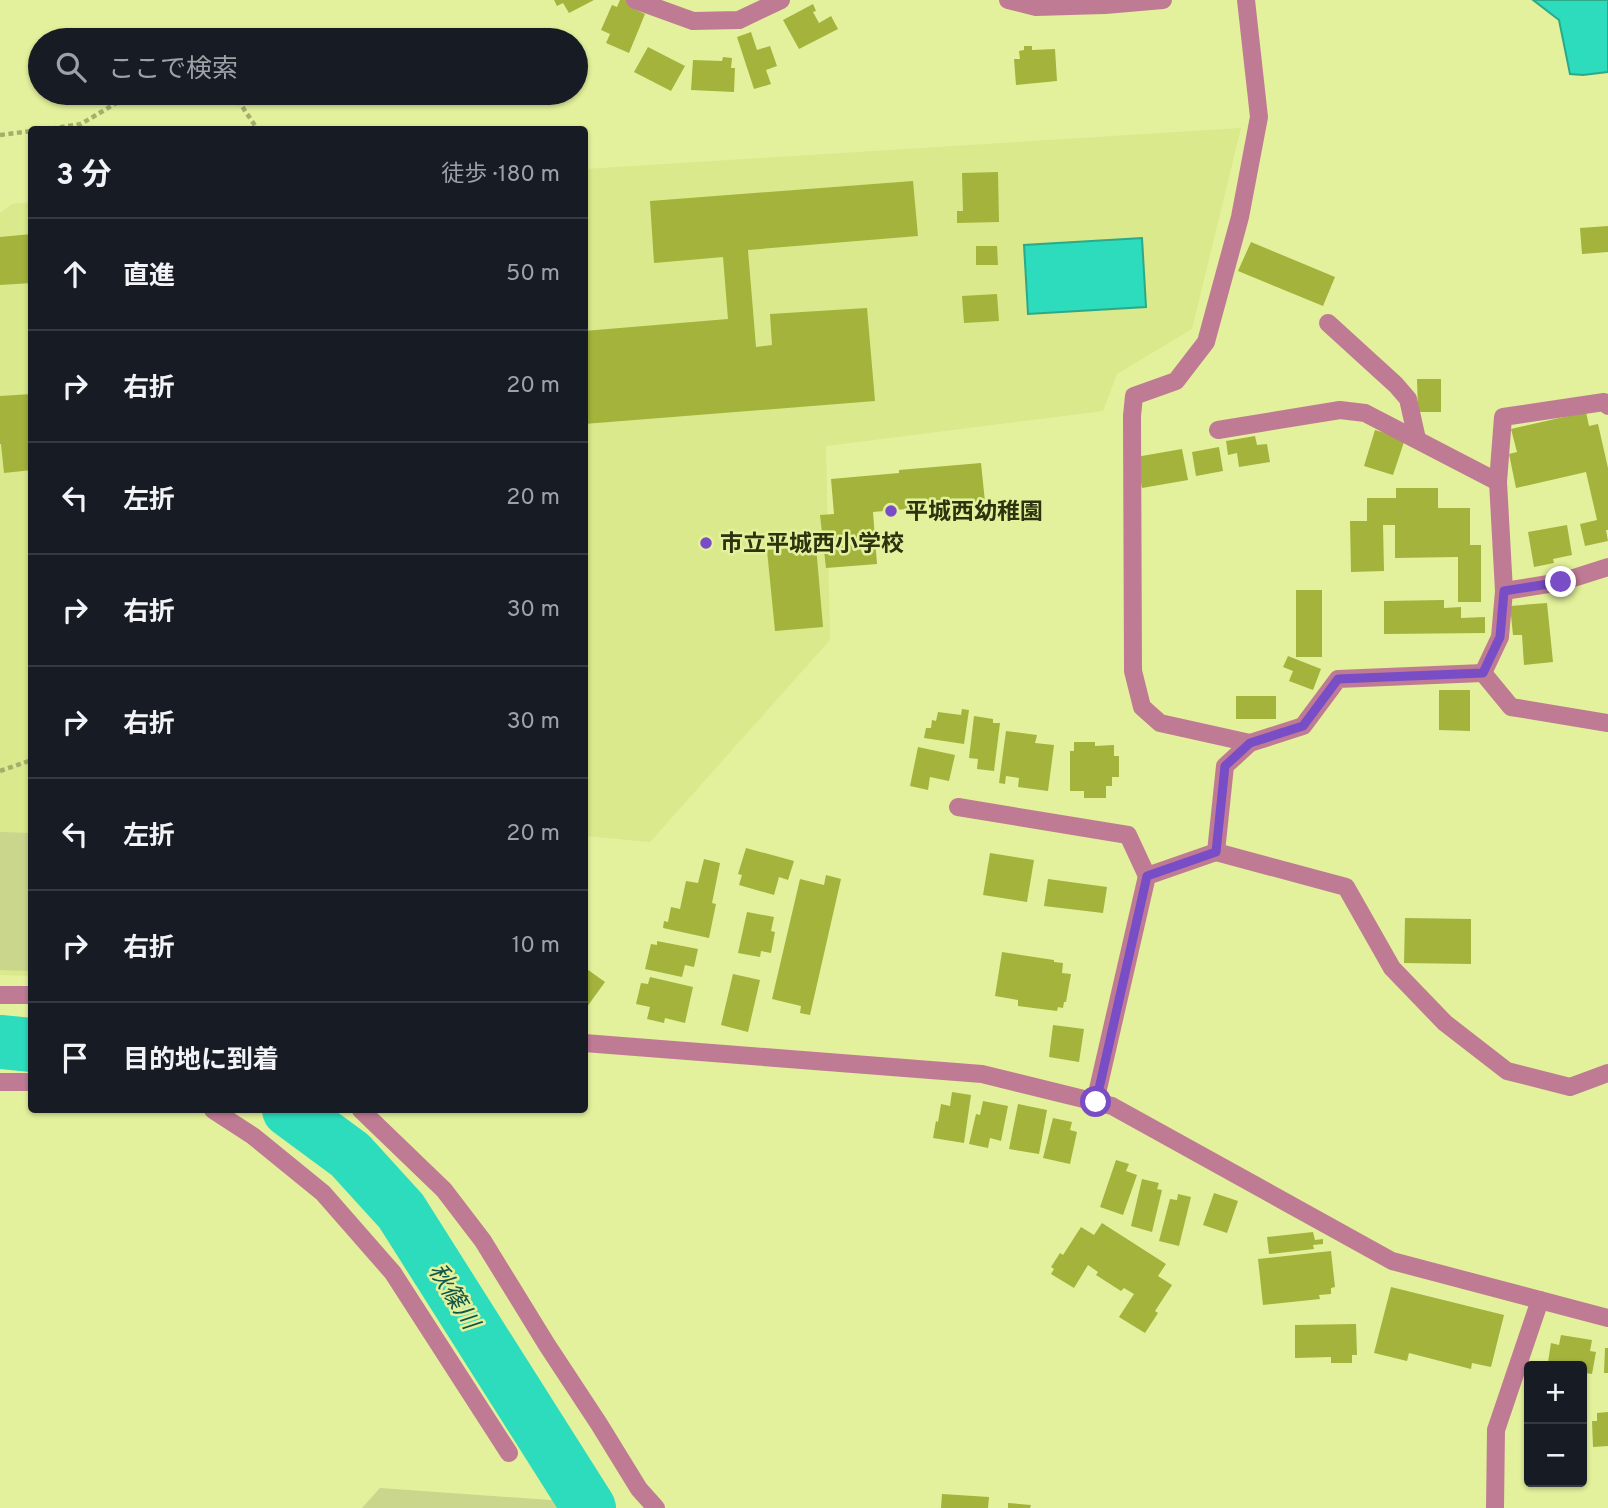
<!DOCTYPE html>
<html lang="ja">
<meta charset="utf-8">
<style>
body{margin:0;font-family:Overpass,"Noto Sans JP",sans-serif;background:#242831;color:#f1f3f6}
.controls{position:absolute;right:21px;bottom:21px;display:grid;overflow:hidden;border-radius:7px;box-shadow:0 2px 5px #0004}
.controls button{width:63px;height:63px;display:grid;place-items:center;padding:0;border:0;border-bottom:2px solid #363941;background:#171b24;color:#f1f3f6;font:35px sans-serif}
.stop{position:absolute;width:21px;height:21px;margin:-16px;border:5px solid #794dc5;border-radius:50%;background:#fff}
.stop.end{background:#794dc5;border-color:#fff;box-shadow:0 2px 7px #0008}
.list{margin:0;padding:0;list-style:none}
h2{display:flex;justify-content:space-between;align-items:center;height:91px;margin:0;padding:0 28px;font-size:30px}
h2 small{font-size:23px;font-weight:400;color:#9ea1a6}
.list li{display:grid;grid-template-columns:46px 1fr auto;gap:21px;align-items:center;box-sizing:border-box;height:112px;padding:0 28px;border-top:2px solid #363941}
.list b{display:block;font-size:26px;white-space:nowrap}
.list em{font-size:23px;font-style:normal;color:#9ea1a6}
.icon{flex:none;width:38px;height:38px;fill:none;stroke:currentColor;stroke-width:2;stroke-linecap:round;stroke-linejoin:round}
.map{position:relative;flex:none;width:1608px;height:1508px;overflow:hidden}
.search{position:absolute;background:#171b24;box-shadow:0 2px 5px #0004;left:28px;top:28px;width:560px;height:77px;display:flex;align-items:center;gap:18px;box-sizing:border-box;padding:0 24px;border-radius:38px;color:#9ea1a6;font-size:26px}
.panel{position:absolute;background:#171b24;box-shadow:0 2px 5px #0004;left:28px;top:126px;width:560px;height:987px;border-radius:7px}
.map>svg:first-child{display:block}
.built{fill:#d9e98b}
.green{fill:#c9d68c}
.water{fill:#2cdcbc;stroke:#2ca988;stroke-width:2}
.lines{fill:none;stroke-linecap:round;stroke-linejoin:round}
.river{stroke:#2cdcbc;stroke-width:54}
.building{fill:#a3b33c}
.path{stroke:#a4af6b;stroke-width:4.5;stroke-dasharray:5 3.5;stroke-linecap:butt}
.minor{stroke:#c07b94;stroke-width:18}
.route{stroke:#794dc5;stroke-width:9}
.poi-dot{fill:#794dc5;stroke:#e3f19c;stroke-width:2.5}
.labels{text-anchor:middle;stroke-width:5;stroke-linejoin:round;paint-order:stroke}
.poi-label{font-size:23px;font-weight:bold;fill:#2d320f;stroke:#e3f19c;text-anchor:start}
.water-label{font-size:24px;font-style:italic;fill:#125649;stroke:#e3f19c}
</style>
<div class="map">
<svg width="1608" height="1508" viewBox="0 0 1608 1508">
<rect width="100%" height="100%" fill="#e3f19c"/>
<g class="built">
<path d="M1241 128 1192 329 1117 374 1103 411 826 446 830 640 650 842 585 836V169Z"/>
<path d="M31 202 32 976 0 975V213L12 204Z"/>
</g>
<g class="green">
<path d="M0 832 31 833V971L0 970Z"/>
<path d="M380 1488 579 1502 586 1508H362Z"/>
</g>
<g class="water">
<path d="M1533 0H1608V72L1583 75 1570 74 1559 20Z"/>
<path d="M1142 238 1146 307 1028 314 1024 245Z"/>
</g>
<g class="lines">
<g class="river">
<path d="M0 1042 32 1045"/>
<path d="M289 1110 350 1155 401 1211 589 1508"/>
</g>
</g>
<g class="building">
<path d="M554 0H594L569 13 563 3 557 6Z"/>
<path d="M620 0H633L630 7 645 14 629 53 606 43 610 34 601 30 612 5 617 7Z"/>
<path d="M813 4 816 11 813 12 819 23 831 16 838 29 799 49 783 20Z"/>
<path d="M751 32 757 50 770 46 777 66 766 70 771 84 754 89 737 37Z"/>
<path d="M1024 46H1032V50L1055 49 1057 81 1016 85 1014 59H1020L1019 51 1024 50Z"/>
<path d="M648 47 685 66 671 91 634 72Z"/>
<path d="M723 57 732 58 731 68H735L734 92 691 90 693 60 722 61Z"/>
<path d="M998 172 999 222 957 223V211H963L962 173Z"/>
<path d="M913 181 918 236 748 250 756 347 772 345 770 314 867 308 875 401 584 424V331L728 319 723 257 654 263 650 201Z"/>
<path d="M1608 226V252L1582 254 1580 228Z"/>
<path d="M32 234V283L0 285V237Z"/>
<path d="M1251 242 1335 277 1323 306 1238 271Z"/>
<path d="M976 246H997L998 265H976Z"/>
<path d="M997 294 999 321 964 323 962 296Z"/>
<path d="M1417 379H1441V412H1418Z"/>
<path d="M32 394V470L4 473 1 444H0V396Z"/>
<path d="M1586 412 1589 426 1598 424 1608 468V530H1606L1608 541 1585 546 1580 524 1597 520 1586 472 1516 488 1509 454 1517 452 1511 429Z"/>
<path d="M1375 430 1405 439 1393 475 1364 466Z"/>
<path d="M1255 436 1257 445 1267 444 1270 462 1239 467 1237 453 1228 455 1226 441Z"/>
<path d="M1219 447 1223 471 1196 476 1192 452Z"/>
<path d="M1182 449 1188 480 1142 488 1136 457Z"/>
<path d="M981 463 985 502 873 512 877 564 826 568 820 515 834 514 831 479 899 473V470Z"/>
<path d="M1396 488H1438V508H1470V545H1481V602H1458V557L1395 558V525H1383L1384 571 1351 572 1350 521H1367V498H1396Z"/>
<path d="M1567 525 1572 555 1553 559 1554 563 1534 567 1528 532Z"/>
<path d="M816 546 823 627 775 631 767 550Z"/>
<rect x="1296" y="590" width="26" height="67"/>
<path d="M1444 600V608L1461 607V618L1485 617V633L1384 634V601Z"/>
<path d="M1547 603 1553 662 1524 665 1522 635H1513L1510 606Z"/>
<path d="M1288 656 1321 669 1313 690 1289 681 1293 671 1283 667Z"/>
<path d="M1439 690H1470V731L1439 730Z"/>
<rect x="1236" y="696" width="40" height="23"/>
<path d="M962 709 969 710 964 744 924 738 926 728H931L932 720 936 721 938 712 961 715Z"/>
<path d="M974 716 993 719V723H1000L994 771 977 769 978 759 969 758Z"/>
<path d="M1006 731 1037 735 1035 743 1054 745 1048 791 1018 787 1019 778 1006 776 1005 784 999 783Z"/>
<path d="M1074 742H1095V746L1114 745V756H1119V777H1112V786H1106V798H1084V791H1070V751H1074Z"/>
<path d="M918 747 955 755 949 781 930 777 928 790 910 786Z"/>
<path d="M746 848 794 861 788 880 779 877 774 895 739 885 742 875 738 874Z"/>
<path d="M990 853 1034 860 1027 902 983 895Z"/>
<path d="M704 859 720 863 712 903 716 904 709 938 663 928 664 921 668 922 671 907 680 909 686 881 698 883Z"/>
<path d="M826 875 841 879 810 1015 800 1013 801 1006 772 999 800 879 824 885Z"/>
<path d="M1048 879 1107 887 1103 913 1044 906Z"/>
<path d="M747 912 774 917 771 931 775 932 771 953 761 951 760 957 738 953Z"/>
<path d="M1405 918 1471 919V964L1404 963Z"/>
<path d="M657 941 698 949 694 967 685 965 682 977 645 969 651 944 657 945Z"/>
<path d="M1002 952 1054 960V962L1063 963 1062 973 1071 974 1066 1002H1064L1063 1008 1058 1007 1057 1011 1018 1006V1000L995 996Z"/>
<path d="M584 967 605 982 584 1011Z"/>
<path d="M733 974 760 980 748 1032 721 1025Z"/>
<path d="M650 977 693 987 685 1023 665 1018 664 1023 647 1019 650 1007 636 1004 641 983 648 984Z"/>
<path d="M1053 1025 1084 1029 1079 1062 1049 1057Z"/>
<path d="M952 1092 971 1095 964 1143 933 1138 936 1121 938 1122 941 1104 950 1106Z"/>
<path d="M983 1101 1008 1106 1001 1141 990 1138 988 1148 969 1144 976 1114 980 1115Z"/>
<path d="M1018 1104 1047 1110 1039 1154 1009 1149Z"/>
<path d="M1053 1118 1072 1122 1070 1130 1077 1132 1070 1164 1043 1158Z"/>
<path d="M1116 1160 1129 1164 1126 1171 1137 1175 1123 1215 1100 1207Z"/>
<path d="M1142 1179 1159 1183 1157 1189 1162 1190 1152 1232 1131 1226Z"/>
<path d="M1214 1193 1238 1201 1227 1233 1203 1225Z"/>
<path d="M1178 1194 1191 1197 1179 1246 1159 1241 1170 1199 1177 1200Z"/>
<path d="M1102 1223 1166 1264 1158 1276 1172 1285 1155 1311 1158 1313 1145 1333 1119 1317 1134 1294 1124 1288 1121 1291 1096 1275 1098 1272 1088 1265 1074 1288 1051 1274 1054 1269 1051 1267 1060 1253 1063 1255 1081 1227 1094 1235Z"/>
<path d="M1313 1232 1315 1240 1323 1239V1244L1313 1245 1314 1249 1269 1254 1267 1237Z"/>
<path d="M1331 1251 1335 1287 1331 1288V1294L1319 1295 1320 1299 1263 1305 1258 1259Z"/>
<path d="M1391 1287 1504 1315 1491 1367 1472 1363 1471 1369 1409 1353 1407 1361 1374 1353Z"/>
<path d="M1356 1324 1357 1355H1352V1363H1331V1357L1295 1358V1325Z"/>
<path d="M1561 1335 1592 1340 1590 1351 1596 1352 1592 1374 1586 1373 1583 1390H1582V1366H1542L1543 1361 1548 1362 1551 1343 1559 1345Z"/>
<path d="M1605 1348H1608V1373H1604Z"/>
<path d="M1529 1412V1441L1527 1442 1525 1413Z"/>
<path d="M1608 1412V1446L1593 1447 1592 1421H1597V1413Z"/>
<path d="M942 1494 989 1497 988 1508H941Z"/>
<path d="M1008 1503 1031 1505 1030 1508H1008Z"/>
</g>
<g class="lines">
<g class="path">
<path d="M233 93 258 130"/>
<path d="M43 130 81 124 118 102 131 93"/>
<path d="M0 135 32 131"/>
<path d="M0 771 32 760"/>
</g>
<g class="minor">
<path d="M635 0 693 21 739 20 781 0"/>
<path d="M1008 0 1036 7 1105 5 1163 0"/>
<path d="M1246 0 1259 117 1240 217 1206 342 1176 381 1134 396 1132 416 1133 671 1142 707 1160 723 1250 743"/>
<path d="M1328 323 1396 385 1408 399 1417 439"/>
<path d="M1218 430 1340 410 1365 413 1498 482"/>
<path d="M1504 591 1498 482 1503 417 1604 402 1608 406"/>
<path d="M1483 673 1500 637 1504 591 1561 582 1608 567"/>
<path d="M958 807 1128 835 1147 876"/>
<path d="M1216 852 1346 887 1392 968 1445 1023 1507 1071 1570 1087 1608 1073"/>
<path d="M0 995H32"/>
<path d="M584 1043 982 1074 1112 1106 1392 1261 1608 1318"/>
<path d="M0 1082H32"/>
<path d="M1095 1102 1147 876 1216 852 1225 766 1250 743 1303 726 1338 679 1483 673 1511 707 1608 723"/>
<path d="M213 1110 253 1136 323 1193 393 1273 509 1453"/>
<path d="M361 1110 444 1190 483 1241 547 1345 599 1424 639 1489 656 1508"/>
<path d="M1495 1508 1496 1430 1540 1300"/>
</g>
</g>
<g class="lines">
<path class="route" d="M1096 1102 1147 876 1216 852 1225 766 1250 743 1303 726 1338 679 1483 673 1500 637 1504 591 1561 582"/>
</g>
<g class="poi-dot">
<circle cx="891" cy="511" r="7"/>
<circle cx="706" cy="543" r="7"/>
</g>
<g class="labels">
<g class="poi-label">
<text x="905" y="519">平城西幼稚園</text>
<text x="720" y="551">市立平城西小学校</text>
</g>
<g class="water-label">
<text transform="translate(454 1296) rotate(58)" y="8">秋篠川</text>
</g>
</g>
</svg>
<div class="controls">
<button>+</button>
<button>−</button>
</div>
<div class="stop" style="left:1096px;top:1102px"></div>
<div class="stop end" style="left:1561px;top:582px"></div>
<div class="search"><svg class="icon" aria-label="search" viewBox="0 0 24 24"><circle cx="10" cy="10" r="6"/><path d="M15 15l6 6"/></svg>ここで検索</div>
<section class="panel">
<h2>3 分<small>徒歩 · 180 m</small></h2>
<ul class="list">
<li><svg class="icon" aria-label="ahead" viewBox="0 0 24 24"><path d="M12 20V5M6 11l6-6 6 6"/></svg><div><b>直進</b></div><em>50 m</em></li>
<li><svg class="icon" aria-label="right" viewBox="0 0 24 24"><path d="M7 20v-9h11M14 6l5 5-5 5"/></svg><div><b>右折</b></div><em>20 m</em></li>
<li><svg class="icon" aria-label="left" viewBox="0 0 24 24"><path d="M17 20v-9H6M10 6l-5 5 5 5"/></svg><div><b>左折</b></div><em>20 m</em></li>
<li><svg class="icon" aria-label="right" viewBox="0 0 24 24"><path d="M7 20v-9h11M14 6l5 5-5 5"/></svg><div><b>右折</b></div><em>30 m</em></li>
<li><svg class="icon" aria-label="right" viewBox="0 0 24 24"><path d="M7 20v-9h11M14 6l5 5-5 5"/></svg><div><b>右折</b></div><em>30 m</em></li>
<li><svg class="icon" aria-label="left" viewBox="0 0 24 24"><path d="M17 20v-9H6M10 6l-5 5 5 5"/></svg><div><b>左折</b></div><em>20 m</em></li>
<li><svg class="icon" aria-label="right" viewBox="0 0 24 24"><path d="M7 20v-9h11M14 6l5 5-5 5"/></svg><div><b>右折</b></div><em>10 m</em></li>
<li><svg class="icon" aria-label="arrive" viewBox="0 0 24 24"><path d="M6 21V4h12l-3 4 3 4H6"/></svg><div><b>目的地に到着</b></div></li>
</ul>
</section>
</div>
